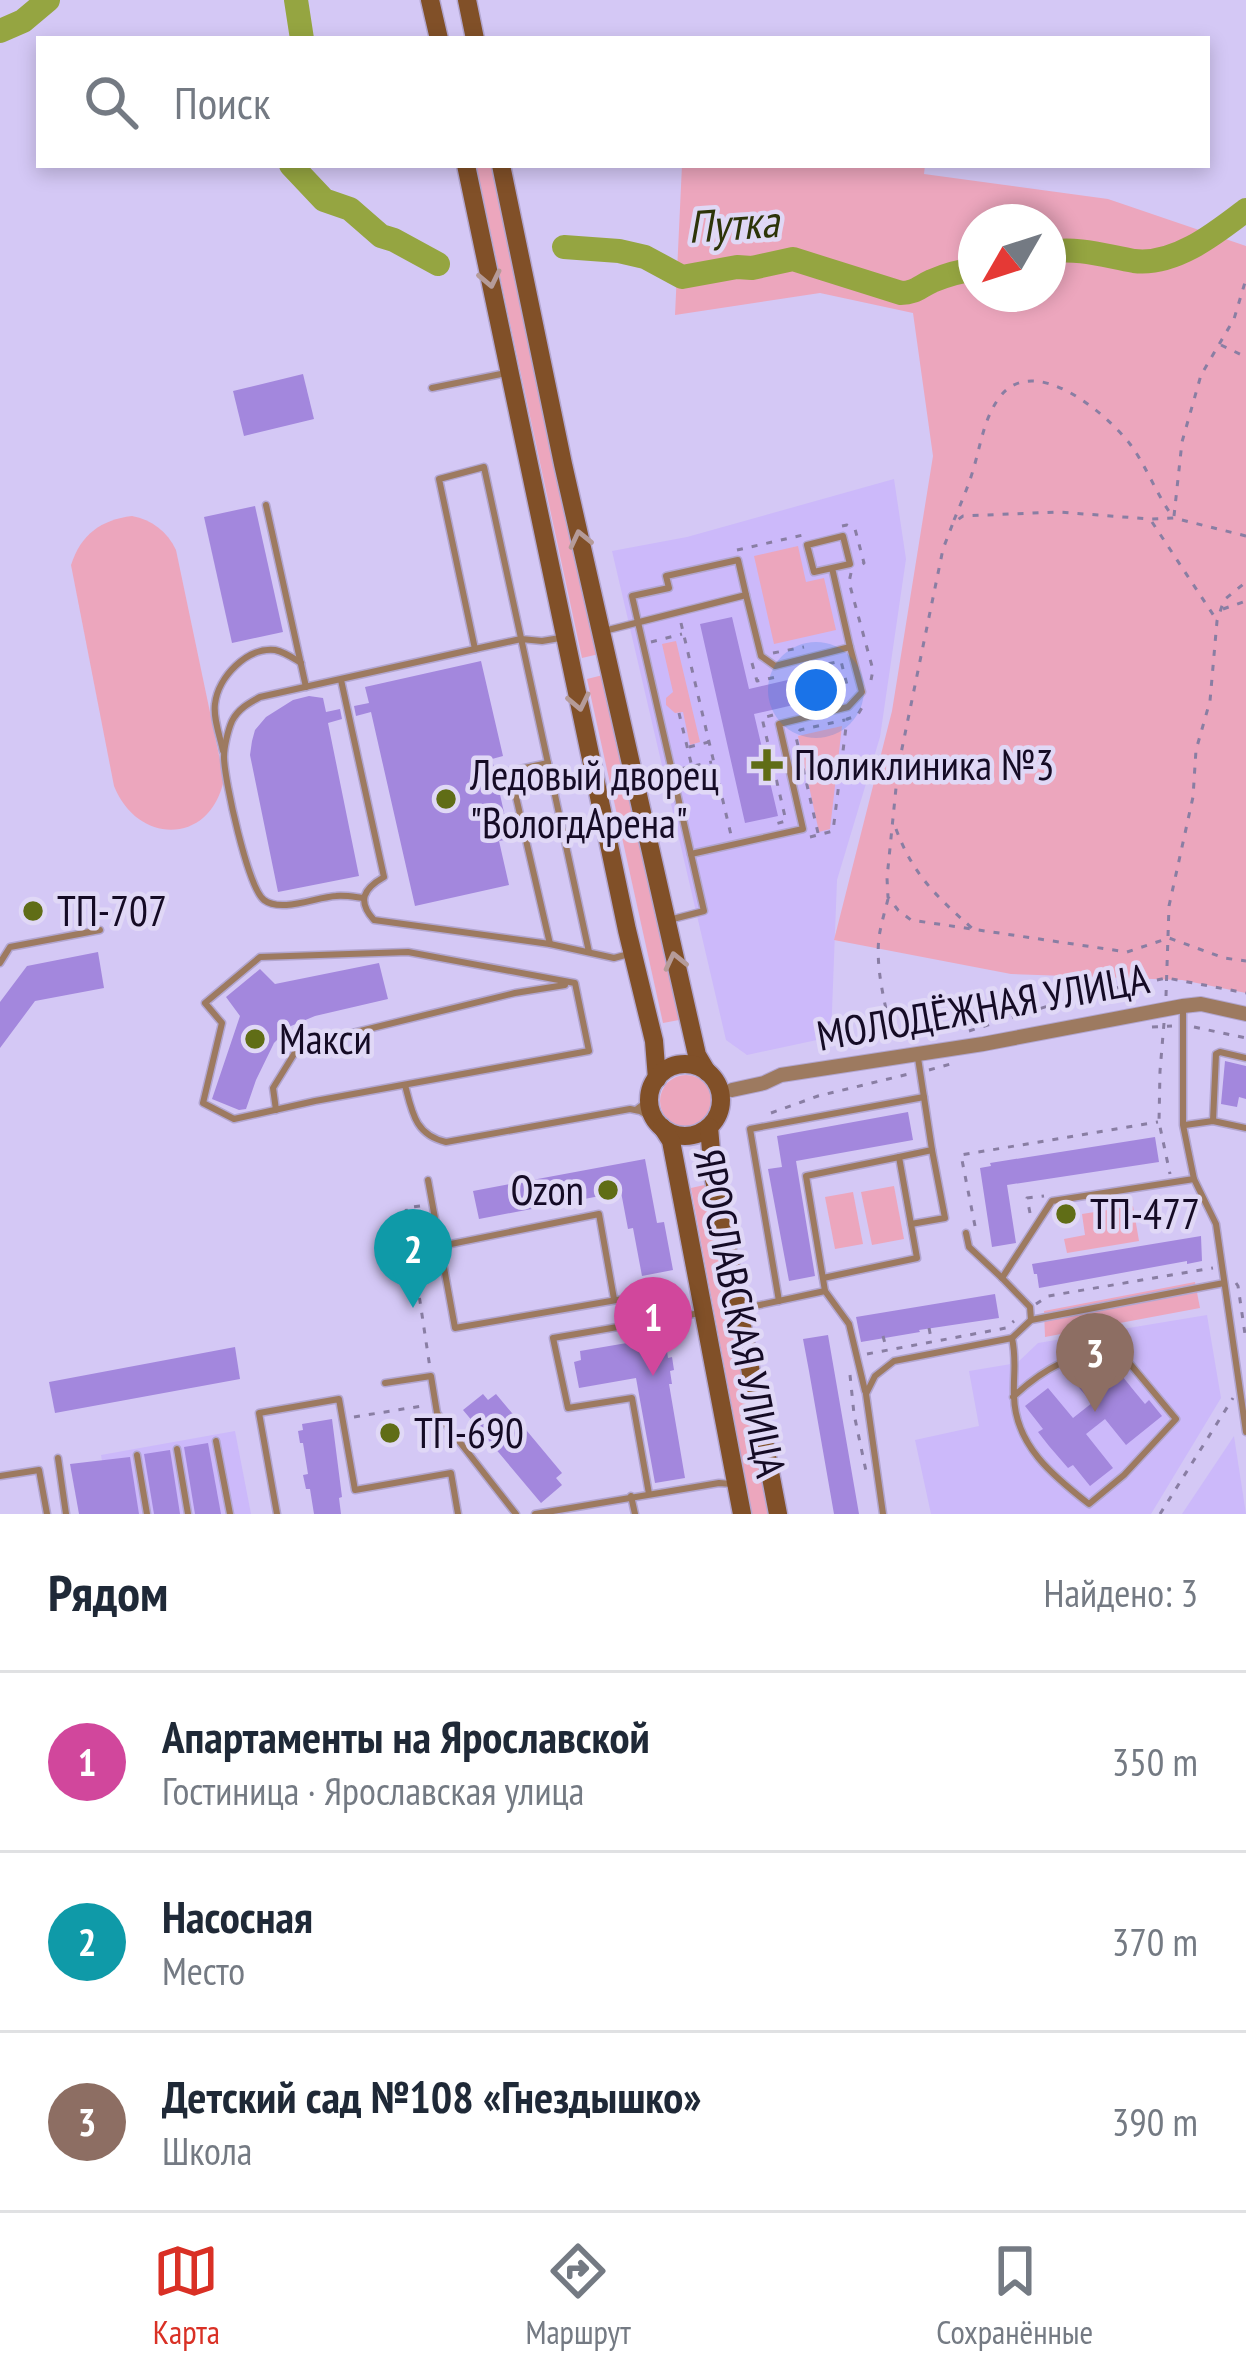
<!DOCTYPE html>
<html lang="ru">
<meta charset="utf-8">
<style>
body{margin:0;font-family:"PT Sans Narrow",sans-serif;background:#f6f6f7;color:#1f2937}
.compass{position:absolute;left:958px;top:204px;width:108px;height:108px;border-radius:50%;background:#fff;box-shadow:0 6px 18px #0003;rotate:231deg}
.you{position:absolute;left:816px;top:690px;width:42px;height:42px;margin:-30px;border:9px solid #fff;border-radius:50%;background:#1a73e8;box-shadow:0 0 0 18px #1a73e833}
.badge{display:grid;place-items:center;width:78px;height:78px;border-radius:50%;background:#d93025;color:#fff;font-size:39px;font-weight:700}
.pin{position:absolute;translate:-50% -99px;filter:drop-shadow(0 3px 6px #0008)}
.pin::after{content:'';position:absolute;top:63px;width:42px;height:36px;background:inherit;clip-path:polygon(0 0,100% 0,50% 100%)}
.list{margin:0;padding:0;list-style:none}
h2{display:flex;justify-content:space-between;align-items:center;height:156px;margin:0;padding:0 48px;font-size:51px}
h2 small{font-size:39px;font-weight:400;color:#747a83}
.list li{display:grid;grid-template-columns:78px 1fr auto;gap:36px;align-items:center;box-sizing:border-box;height:180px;padding:0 48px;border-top:3px solid #e0e1e3}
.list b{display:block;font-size:45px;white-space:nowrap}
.list p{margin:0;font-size:39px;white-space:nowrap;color:#747a83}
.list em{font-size:39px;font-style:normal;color:#747a83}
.icon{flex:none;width:66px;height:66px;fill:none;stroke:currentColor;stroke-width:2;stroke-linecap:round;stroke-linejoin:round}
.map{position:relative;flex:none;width:1246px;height:1514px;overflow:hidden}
.search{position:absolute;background:#fff;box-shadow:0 6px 18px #0003;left:36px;right:36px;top:36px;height:132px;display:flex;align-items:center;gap:30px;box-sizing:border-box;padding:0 42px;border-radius:0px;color:#747a83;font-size:45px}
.sheet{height:696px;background:#fff}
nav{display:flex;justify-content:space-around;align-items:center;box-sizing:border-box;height:168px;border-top:3px solid #e0e1e3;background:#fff;font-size:33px;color:#747a83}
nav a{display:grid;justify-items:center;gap:6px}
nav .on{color:#d93025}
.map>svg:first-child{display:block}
.built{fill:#ccb9fa}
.green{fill:#eca6bd;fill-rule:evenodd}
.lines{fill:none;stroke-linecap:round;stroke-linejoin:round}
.river{stroke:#95a541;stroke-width:24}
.building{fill:#a387dd}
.lane-casing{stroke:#b2a6d0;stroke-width:9}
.street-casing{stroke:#b2a6d0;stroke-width:16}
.secondary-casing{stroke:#b2a6d0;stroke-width:21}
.path{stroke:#897ea3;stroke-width:3;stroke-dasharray:6 9;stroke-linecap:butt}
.lane{stroke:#9d7a60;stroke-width:6}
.street{stroke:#9d7a60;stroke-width:14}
.secondary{stroke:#815028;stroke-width:18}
.oneway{stroke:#b59b99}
.poi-dot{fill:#606d16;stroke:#e0d8f6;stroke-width:4.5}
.labels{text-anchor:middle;stroke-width:9;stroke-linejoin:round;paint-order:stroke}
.poi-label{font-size:42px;fill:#150b25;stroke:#e0d8f6;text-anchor:start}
.street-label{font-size:42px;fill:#150b25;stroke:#e0d8f6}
.water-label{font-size:45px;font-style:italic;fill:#2d3409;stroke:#e0d8f6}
</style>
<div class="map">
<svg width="1246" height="1514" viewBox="0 0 1246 1514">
<rect width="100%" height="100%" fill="#d4c8f5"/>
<g class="built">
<path d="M894 479 906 559 880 737 837 880 831 1037 747 1055 726 1040 612 551 687 537Z"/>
<path d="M1207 1315 1221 1398 1151 1514H931L915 1440 979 1426 969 1371 1017 1363 1038 1343Z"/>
<path d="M235 1431 251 1514H111L101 1455Z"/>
<path d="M1234 1436 1246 1514H1182Z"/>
</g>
<g class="green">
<path d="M476 165H493L599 654 582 658Z"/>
<path d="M682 165H925L924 174 1108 199 1246 246V993L1182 980 1011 974 834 940 892 711 933 456 913 313 820 293 675 315ZM976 222H1048V294H976Z"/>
<path d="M132 516C152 520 167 531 176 550L224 779C211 845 138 846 114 786L71 565C81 534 101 520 132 516Z"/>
<path d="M798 546 806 582 824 578 836 630 774 644 754 556Z"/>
<path d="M676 641 700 742 690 745 683 712 675 713 666 705V698L673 692 662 644Z"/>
<path d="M603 675 679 1020 663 1023 587 679Z"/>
<path d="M842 726 830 829 819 832 798 736Z"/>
<circle cx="686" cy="1101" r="26"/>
<path d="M709 1184 772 1514H752L691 1188Z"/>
<path d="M894 1186 904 1239 872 1245 861 1192Z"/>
<path d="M853 1192 863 1244 835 1249 825 1197Z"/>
<path d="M1133 1206 1139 1241 1067 1253 1064 1239 1085 1235 1082 1214Z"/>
<path d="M1195 1282 1200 1308 1045 1337 1044 1311Z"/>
</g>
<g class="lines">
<g class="river">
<path d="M296 0 302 39"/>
<path d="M0 31 23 21 48 0"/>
<path d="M291 165 324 200 350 209 381 236 394 240 438 264"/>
<path d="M564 247 619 251 645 257 682 277 737 267 752 268 793 259 901 293C915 293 919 287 932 281 946 275 960 271 976 269"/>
<path d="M1048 252C1078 247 1105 256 1134 261 1175 266 1216 233 1246 210"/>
</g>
</g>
<g class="building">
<path d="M303 374 314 419 244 436 233 391Z"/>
<path d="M255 506 283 632 232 643 204 517Z"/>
<path d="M732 617 749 689 835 669 841 694 754 714 778 816 745 823 700 624Z"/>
<path d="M481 661 503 756 492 759 510 839 499 841 509 885 415 906 371 712 356 716 354 706 369 703 365 687Z"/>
<path d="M309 696 323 698 326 712 340 709 342 719 328 723 359 876 278 892 250 755 252 741 255 730 266 717 293 700Z"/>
<path d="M98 952 104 988 35 1001 0 1048V1002L27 966Z"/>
<path d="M379 963 388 999 315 1016 291 1026 274 1043 256 1080 246 1109 239 1110 212 1099 240 1016 226 997 260 969 275 984Z"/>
<path d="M1225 1061 1246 1066V1099L1239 1097 1237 1107 1221 1104Z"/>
<path d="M908 1112 913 1140 796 1161 815 1276 789 1281 768 1169 782 1167 777 1136Z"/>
<path d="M1155 1137 1159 1162 1007 1185 1016 1243 992 1247 980 1168 991 1166 990 1163Z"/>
<path d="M645 1159 657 1223 664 1222 673 1270 642 1276 633 1228 628 1229 621 1192 479 1219 473 1191Z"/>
<path d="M1201 1236 1202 1261 1187 1264V1261L1039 1288 1037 1274H1034L1032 1264Z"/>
<path d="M995 1294 999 1318 919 1330 920 1332 861 1342 856 1317Z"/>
<path d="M828 1335 859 1514H834L809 1371 803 1339Z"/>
<path d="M650 1339 651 1346 666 1344 668 1358 672 1357 674 1370 670 1371 672 1384H669L685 1478 655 1483 636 1378 579 1388 574 1362 581 1360 580 1351Z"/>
<path d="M235 1347 240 1379 55 1413 49 1382Z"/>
<path d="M1113 1355 1118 1362 1114 1366 1135 1392 1145 1404 1149 1400 1162 1416 1126 1445 1105 1419 1086 1434 1113 1468 1090 1486 1073 1465 1068 1468 1049 1446 1038 1432 1043 1429 1025 1406 1048 1388 1073 1418 1092 1403 1070 1377 1083 1367 1086 1370 1102 1358Z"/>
<path d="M483 1394 488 1400 496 1394 562 1473 556 1478 562 1485 541 1503 463 1410Z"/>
<path d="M332 1419 342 1497 339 1498 341 1514H314L310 1489H306L303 1475 308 1474 303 1443H300L298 1431 303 1430 302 1424Z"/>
<path d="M208 1443 221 1514H195L184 1447Z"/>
<path d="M170 1450 180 1514H154L144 1454Z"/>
<path d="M130 1457 139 1514H79L70 1464Z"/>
</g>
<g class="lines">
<g class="lane-casing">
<g id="lane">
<path d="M432 388 506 373"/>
<path d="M266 505 306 687"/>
<path d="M832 568 814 572 807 545 843 536 850 564 832 568 850 647"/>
<path d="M604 631 746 595 761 656 775 666 850 647 862 692 848 707 779 724 803 829 691 854"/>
<path d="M341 680 384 877C363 889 357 901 374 920L550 944 614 958 629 954"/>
<path d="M223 751C220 736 213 718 215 704 218 677 247 647 275 650 285 652 293 658 301 663"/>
<path d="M548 763 484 467 439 479 475 649 521 639 542 641 560 638"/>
<path d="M364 898C355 897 345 895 336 896 316 897 281 913 264 900 248 888 224 779 224 757 224 747 228 730 232 721 238 709 249 703 260 697L475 649"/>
<path d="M669 920 704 911 632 596 669 588 666 576 738 560 746 595"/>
<path d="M550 944 510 771 548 763 589 952"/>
<path d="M408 952 575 983 589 1051 315 1101 234 1119 203 1103 222 1023 205 1003 260 957Z"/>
<path d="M0 963 10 947 100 930"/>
<path d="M1183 1006V1125L1194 1179 1216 1224 1246 1432"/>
<path d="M405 1085C412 1112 415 1135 446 1142L630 1109 640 1111 656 1121"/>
<path d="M718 1085 732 1090 721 1102"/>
<path d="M637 1109 646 1102 650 1093"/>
<path d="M276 1110 273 1088 299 1046 515 993 565 985"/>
<path d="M1213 1121 1216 1054 1220 1052 1246 1058"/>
<path d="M1185 1125 1213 1121 1246 1128"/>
<path d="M428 1180 455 1328 663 1292 668 1318"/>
<path d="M911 1224 945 1218 932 1150"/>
<path d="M966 1233 969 1247 1002 1278"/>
<path d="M441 1246 599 1214 614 1299"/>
<path d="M823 1278 917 1258 899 1157 932 1150 918 1058"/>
<path d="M779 1301 750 1129 924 1097"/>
<path d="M741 1309 825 1291"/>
<path d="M1031 1320 1030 1307 1002 1278 1052 1201 1194 1179"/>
<path d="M1012 1338C1017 1362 1013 1374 1014 1396 1015 1445 1053 1476 1089 1504L1124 1475 1176 1419 1116 1347C1072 1355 1046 1366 1013 1397"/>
<path d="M385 1383 431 1376 437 1413 516 1514"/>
<path d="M865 1391 849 1324 825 1291 806 1176 899 1157"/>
<path d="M216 1441 230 1514"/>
<path d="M177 1449 188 1514"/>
<path d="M137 1455 147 1514"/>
<path d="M58 1458 66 1514"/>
<path d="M0 1476 39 1470 47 1514"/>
<path d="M649 1494 632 1398 568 1408 553 1338 700 1313"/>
<path d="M631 1496 635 1514"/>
<path d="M277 1514 259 1413 339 1399 355 1490 451 1473 458 1514"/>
<path d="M535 1514 719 1483 732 1484"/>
<path d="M883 1514 866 1394 875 1376 894 1361 1012 1338 1031 1320 1224 1283"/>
</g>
</g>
<g class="street-casing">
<path id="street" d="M732 1090 764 1083 781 1075 983 1044 1183 1006 1201 1004 1246 1014"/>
</g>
<g class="secondary-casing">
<g id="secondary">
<path d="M430 0 439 39"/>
<path d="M467 0 475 39"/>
<path d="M466 165 627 930 654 1041 657 1079"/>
<path d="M501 165 563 464 697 1055 707 1072"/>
<circle cx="685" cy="1100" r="36"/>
<path d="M662 1127 671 1141 742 1514"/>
<path d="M709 1127 713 1174 778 1514"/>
</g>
</g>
<g class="path">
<path d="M1221 345 1246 357"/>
<path d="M1174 516 1182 442 1201 375 1234 319 1246 279"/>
<path d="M954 520C961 503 969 485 974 467 981 443 984 419 999 398 1033 351 1106 413 1130 444 1146 465 1156 494 1173 517"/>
<path d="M1152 522 1216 619"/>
<path d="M842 526 847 525 855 529 864 563 858 567"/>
<path d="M1246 536 1174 518 1150 519 1058 512 963 516 953 523 943 549 898 768 887 878 888 897 898 910 911 920 1127 952 1169 938 1224 958 1246 961"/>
<path d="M737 550 803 535"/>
<path d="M851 573 849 582 873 670 871 680"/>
<path d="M1223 609 1246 601"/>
<path d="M681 623 731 835"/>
<path d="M651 642 682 634"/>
<path d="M773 653 804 647"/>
<path d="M752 663 757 681 776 677"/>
<path d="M814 667 841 661 848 689"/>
<path d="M679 713 692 767"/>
<path d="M773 715 762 718 786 821 775 824"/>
<path d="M689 747 709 742"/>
<path d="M680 769 712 762"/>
<path d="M896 829C913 875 937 897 973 929"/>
<path d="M818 833 796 737 800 730 845 720"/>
<path d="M810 837 833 831 847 719 857 716 863 706"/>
<path d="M888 899C885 911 881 924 879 937 875 972 887 1009 893 1043"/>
<path d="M1166 996 1169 906 1193 797 1196 750 1210 701 1217 621 1224 600 1246 582"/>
<path d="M1164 1023 1160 1071 1159 1122 1170 1174"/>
<path d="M1152 1027 1172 1026"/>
<path d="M1194 1027 1246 1038"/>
<path d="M969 1031 1086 994 1167 978 1246 993"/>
<path d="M929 1070 954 1063"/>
<path d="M771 1113 818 1096 913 1073"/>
<path d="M420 1206 406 1208 430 1368"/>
<path d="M1030 1213 1027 1198 1044 1196"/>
<path d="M975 1226 961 1155 1158 1122"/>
<path d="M1236 1283 1238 1286 1246 1341"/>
<path d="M1036 1304 1048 1296 1213 1268"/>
<path d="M929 1328 931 1338"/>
<path d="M883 1336 886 1347"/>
<path d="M867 1354 1006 1328 1014 1321"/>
<path d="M850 1375 854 1414 866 1471"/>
<path d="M354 1417 428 1405"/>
<path d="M1160 1514 1233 1398"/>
</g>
<use href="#lane" class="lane"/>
<use href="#street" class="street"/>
<use href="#secondary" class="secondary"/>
</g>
<defs><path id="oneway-chevron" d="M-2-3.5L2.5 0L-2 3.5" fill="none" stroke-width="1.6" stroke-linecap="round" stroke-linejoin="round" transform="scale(3)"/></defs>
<g class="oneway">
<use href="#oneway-chevron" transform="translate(490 279) rotate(78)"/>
<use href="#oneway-chevron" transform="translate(580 539) rotate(-103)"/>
<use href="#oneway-chevron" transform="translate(579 702) rotate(78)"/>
<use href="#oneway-chevron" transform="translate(675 961) rotate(-103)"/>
</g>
<g class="poi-dot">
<path d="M761 747h12v12h12v12h-12v12h-12v-12h-12v-12h12z"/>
<circle cx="446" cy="799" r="12"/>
<circle cx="33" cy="911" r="12"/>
<circle cx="255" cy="1039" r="12"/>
<circle cx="608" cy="1190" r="12"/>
<circle cx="1066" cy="1214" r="12"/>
<circle cx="390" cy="1433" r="12"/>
</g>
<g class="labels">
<g class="poi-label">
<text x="794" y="780">Поликлиника №3</text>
<text x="470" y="790">Ледовый дворец<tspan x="470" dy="48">"ВологдАрена"</tspan></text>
<text x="57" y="926">ТП-707</text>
<text x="279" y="1054">Макси</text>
<text x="584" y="1205" text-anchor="end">Ozon</text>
<text x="1090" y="1229">ТП-477</text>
<text x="414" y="1448">ТП-690</text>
</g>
<g class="street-label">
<text transform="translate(983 1007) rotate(-10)" y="15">МОЛОДЁЖНАЯ УЛИЦА</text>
<text transform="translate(740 1313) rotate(79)" y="15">ЯРОСЛАВСКАЯ УЛИЦА</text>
</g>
<g class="water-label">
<text transform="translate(733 224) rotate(-4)" y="16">Путка</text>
</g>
</g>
</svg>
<svg class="compass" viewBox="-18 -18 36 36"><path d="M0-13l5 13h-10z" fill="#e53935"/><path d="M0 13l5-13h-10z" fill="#747a83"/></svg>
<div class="you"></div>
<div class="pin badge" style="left:653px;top:1376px;background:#d1479c">1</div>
<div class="pin badge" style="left:413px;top:1308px;background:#0f9aa8">2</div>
<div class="pin badge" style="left:1095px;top:1412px;background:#8d6e63">3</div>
<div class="search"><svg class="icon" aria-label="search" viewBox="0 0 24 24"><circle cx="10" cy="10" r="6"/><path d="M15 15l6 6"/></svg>Поиск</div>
</div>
<section class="sheet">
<h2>Рядом<small>Найдено: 3</small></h2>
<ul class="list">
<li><span class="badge" style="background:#d1479c">1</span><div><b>Апартаменты на Ярославской</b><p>Гостиница · Ярославская улица</p></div><em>350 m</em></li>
<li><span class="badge" style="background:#0f9aa8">2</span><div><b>Насосная</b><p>Место</p></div><em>370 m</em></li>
<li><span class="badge" style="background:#8d6e63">3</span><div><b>Детский сад №108 «Гнездышко»</b><p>Школа</p></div><em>390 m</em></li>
</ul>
</section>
<nav>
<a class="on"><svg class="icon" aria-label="map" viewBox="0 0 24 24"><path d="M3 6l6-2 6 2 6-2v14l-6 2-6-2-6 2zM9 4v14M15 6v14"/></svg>Карта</a>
<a><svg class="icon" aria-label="directions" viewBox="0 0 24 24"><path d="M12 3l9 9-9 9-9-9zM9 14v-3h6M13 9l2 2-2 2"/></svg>Маршрут</a>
<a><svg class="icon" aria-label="saved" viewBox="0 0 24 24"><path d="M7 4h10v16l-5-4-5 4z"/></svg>Сохранённые</a>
</nav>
